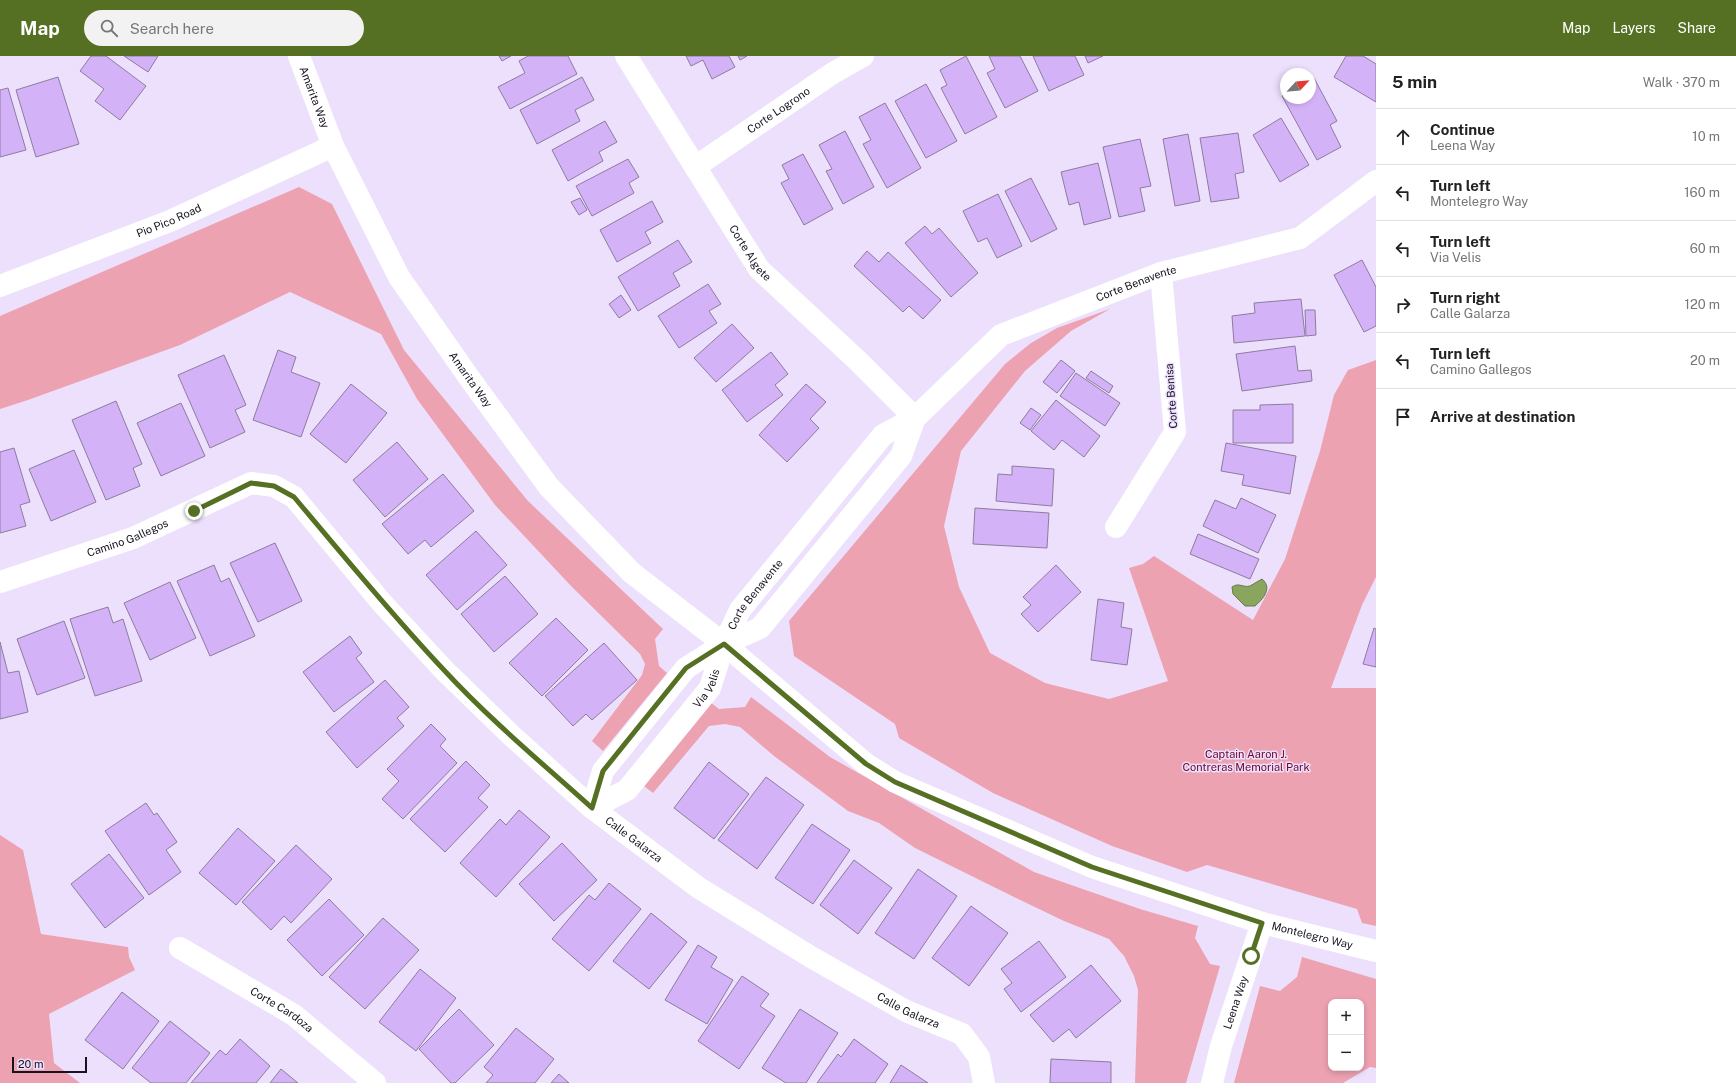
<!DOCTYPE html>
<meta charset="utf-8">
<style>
body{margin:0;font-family:"Public Sans",sans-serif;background:#f2f2f2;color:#222}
.controls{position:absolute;right:12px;bottom:12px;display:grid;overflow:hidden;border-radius:8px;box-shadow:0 2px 6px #0003}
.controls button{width:36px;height:36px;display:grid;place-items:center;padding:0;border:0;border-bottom:1px solid #e0e0e0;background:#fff;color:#222;font:20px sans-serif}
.compass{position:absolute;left:1280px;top:12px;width:36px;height:36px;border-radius:50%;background:#fff;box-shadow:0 2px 6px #0003;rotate:64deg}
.scale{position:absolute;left:12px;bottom:10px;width:75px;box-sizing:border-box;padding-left:4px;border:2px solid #19131f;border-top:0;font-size:11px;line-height:14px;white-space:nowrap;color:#19131f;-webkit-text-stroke:3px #ede0fd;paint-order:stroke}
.stop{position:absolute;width:12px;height:12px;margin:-9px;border:3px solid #557023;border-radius:50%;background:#fff}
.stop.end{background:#557023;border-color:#fff;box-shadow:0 1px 4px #0008}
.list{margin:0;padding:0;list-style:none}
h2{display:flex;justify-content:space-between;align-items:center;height:52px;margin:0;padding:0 16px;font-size:17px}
h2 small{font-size:13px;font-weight:400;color:#767676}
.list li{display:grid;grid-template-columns:26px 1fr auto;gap:12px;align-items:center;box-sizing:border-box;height:56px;padding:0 16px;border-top:1px solid #e0e0e0}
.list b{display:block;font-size:15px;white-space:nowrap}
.list p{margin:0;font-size:13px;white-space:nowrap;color:#767676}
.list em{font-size:13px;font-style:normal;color:#767676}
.icon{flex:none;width:22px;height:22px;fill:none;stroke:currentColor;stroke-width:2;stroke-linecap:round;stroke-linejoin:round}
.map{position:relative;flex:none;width:1376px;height:1027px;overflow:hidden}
header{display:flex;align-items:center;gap:24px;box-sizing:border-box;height:56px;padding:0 20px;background:#557023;color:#fff}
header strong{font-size:19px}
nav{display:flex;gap:22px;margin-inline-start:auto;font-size:14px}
.search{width:280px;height:36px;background:#f2f2f2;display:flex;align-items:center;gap:10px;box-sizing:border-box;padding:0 14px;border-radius:22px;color:#767676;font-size:15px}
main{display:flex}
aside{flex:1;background:#fff}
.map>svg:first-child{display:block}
.green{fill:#eda2b1;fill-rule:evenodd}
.water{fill:#8aa65e;stroke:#687a4b}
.building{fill:#d4b2f8;stroke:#8c7c9d}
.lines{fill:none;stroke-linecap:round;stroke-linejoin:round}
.street{stroke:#fff;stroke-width:22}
.secondary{stroke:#fff;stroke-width:22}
.route{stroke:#557023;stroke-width:5}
.labels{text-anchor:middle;stroke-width:3;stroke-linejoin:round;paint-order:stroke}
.street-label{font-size:11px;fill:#19131f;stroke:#ede0fd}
.park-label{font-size:11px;fill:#6b052d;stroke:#ede0fd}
</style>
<header>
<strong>Map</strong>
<div class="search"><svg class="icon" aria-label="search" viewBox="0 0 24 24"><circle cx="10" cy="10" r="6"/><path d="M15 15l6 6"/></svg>Search here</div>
<nav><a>Map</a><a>Layers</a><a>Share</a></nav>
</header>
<main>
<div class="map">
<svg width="1376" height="1027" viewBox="0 0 1376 1027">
<rect width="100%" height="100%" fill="#ede0fd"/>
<g class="green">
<path d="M299 131 332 148 404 294 528 445 663 573 655 583 659 610 667 617 603 695 592 685 642 619 645 608 640 598 572 531 495 449 417 343 381 278 290 236 180 289 28 344 0 353V260Z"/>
<path d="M1110 253 1071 275 1025 315 961 395 944 470 959 531 990 597 1045 627 1109 643 1168 625 1129 512 1143 508 1154 500 1253 564 1285 503 1320 395 1334 339 1348 314 1376 304V521L1362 549 1331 632H1376V870L1362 867 1357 853 1207 809 1187 816 1112 790 993 737 899 682 895 668 794 600 789 565 1005 308 1031 287 1057 272Z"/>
<path d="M751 641 830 701 1034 816 1140 853 1198 870 1195 882 1210 908 1220 910 1186 1027H1135L1138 934 1134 920 1124 900 1109 883 1064 865 1016 842 915 792 879 767 848 755 774 700 740 671 725 668 709 670 653 737 644 730 710 646 719 653 745 651Z"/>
<path d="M0 779 23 794 41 878 128 891 129 901 135 914 49 958 54 1007 80 1027H0Z"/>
<path d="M1302 901 1376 923V1012L1370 1011 1343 1027H1234L1260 930 1280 935 1297 921ZM1331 946H1361V1012H1331Z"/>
</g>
<path class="water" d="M1262 523C1273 532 1263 543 1255 550H1245L1233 538 1232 531C1239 526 1243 532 1250 530Z"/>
<g class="building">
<path d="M91 0H106L146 30 120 64 95 45 104 33 80 15Z"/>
<path d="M124 0H158L148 16Z"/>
<path d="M499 0H511L502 5Z"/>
<path d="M528 0H568L577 18 510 53 498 31 525 17 519 5Z"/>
<path d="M686 0H729L735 11 712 23 703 4 691 10Z"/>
<path d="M738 0H747L740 4Z"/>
<path d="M966 0 997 61 965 78 941 32 947 29 940 14Z"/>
<path d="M989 0H1020L1038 35 1005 52 987 17 995 13Z"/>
<path d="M1033 0H1075L1084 19 1049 35Z"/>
<path d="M1085 0H1103L1088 7Z"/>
<path d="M1346 0H1363L1376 8V46L1334 21Z"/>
<path d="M58 21 79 88 36 101 16 34Z"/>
<path d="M582 21 594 44 575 54 580 65 537 88 520 54Z"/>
<path d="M1314 22 1337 65 1330 69 1341 91 1317 104 1282 40 1286 38V42H1310V25Z"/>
<path d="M926 28 957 85 926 102 895 45Z"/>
<path d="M8 32 26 94 0 101V34Z"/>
<path d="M885 47 921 112 887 132 863 88 871 84 859 61Z"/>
<path d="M1281 62 1309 109 1280 126 1253 79Z"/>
<path d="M605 65 617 86 599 96 603 105 568 125 552 94Z"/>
<path d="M845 75 874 131 843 148 826 115 832 113 819 89Z"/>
<path d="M1238 77 1244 116 1235 118 1239 142 1211 146 1200 82Z"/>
<path d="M1188 78 1200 145 1175 150 1163 83Z"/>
<path d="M1140 83 1151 130 1140 132 1145 155 1119 161 1103 91Z"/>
<path d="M803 98 833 153 804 169 781 127 789 123 782 109Z"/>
<path d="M628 103 639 121 629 127 634 137 592 160 576 130Z"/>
<path d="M1098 107 1111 162 1084 169 1079 146 1069 149 1061 116Z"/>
<path d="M1031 122 1057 173 1031 186 1005 135Z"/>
<path d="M998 138 1022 190 997 202 987 182 978 186 963 155Z"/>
<path d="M580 142 587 154 579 159 571 146Z"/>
<path d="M652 145 663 166 645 176 651 187 617 206 600 174Z"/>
<path d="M925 170 932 178 939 172 978 217 951 241 905 187Z"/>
<path d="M678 184 692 206 673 217 680 230 638 255 618 221Z"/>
<path d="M867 195 879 206 888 196 941 244 923 263 909 250 903 256 854 210Z"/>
<path d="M1362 204 1376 231V270L1364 276 1334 219Z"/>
<path d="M708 228 721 248 709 255 717 267 679 292 658 260Z"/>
<path d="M621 239 631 254 619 262 609 248Z"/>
<path d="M1301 243 1305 280 1234 287 1232 260 1255 257 1254 247Z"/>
<path d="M1305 254H1315L1316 279 1306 280Z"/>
<path d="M732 268 754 292 716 326 694 302Z"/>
<path d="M1295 290 1298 315 1311 314 1312 325 1242 335 1236 298Z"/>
<path d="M278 294 296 301 291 316 320 327 301 381 253 364Z"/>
<path d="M771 296 788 318 775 329 783 339 747 366 722 334Z"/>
<path d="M224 299 246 349 235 354 245 376 210 392 178 319Z"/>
<path d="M1061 304 1075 315 1057 337 1043 326Z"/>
<path d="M1091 315 1113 330 1109 337 1086 322Z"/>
<path d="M1076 317 1120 347 1105 370 1060 340Z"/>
<path d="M351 328 387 357 346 407 310 378Z"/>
<path d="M806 328 826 346 810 363 819 372 787 406 759 379Z"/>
<path d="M1056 344 1100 380 1084 401 1062 384 1054 394 1031 375Z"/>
<path d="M116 345 142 408 133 412 140 430 106 444 72 364Z"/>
<path d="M181 347 205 400 161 420 137 367Z"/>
<path d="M1293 348V387H1233V354H1260V349Z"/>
<path d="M1031 352 1041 359 1030 374 1020 367Z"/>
<path d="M397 386 428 423 385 461 353 424Z"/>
<path d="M1226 387 1296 400 1290 438 1242 429 1244 419 1221 415Z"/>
<path d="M14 392 30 446 20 449 26 470 0 477V396Z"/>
<path d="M74 394 96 446 51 465 29 413Z"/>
<path d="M1012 410 1054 413 1052 450 996 445 998 418 1012 419Z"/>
<path d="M443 418 474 455 431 491 425 484 408 498 382 468Z"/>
<path d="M1241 442 1276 459 1258 497 1203 470 1215 444 1236 453Z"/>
<path d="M975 452 1049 457 1047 492 973 488Z"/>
<path d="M476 475 507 509 457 554 426 519Z"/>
<path d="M1198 478 1259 503 1250 523 1190 498Z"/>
<path d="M275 487 302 545 258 566 230 507Z"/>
<path d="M214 509 221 526 229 522 255 580 210 600 177 525Z"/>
<path d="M1056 509 1081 536 1038 576 1021 558 1031 549 1023 541Z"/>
<path d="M505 520 538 558 494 596 461 558Z"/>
<path d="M170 526 196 582 150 604 124 547Z"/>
<path d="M1098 543 1124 547 1121 571 1132 573 1127 609 1091 604Z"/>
<path d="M108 551 113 567 123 563 142 625 95 640 70 563Z"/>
<path d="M556 562 588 594 542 640 509 607Z"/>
<path d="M64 565 85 622 37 639 17 583Z"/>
<path d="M1374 572 1376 573V611L1363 608Z"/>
<path d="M350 580 362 597 356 602 374 626 334 656 303 616Z"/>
<path d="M0 586 8 617 19 615 28 656 0 663Z"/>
<path d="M604 587 637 624 592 664 586 658 573 670 545 640Z"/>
<path d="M385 624 409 651 397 662 404 670 357 712 326 676Z"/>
<path d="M431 668 446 683 440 690 457 707 403 763 382 743 399 725 387 713Z"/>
<path d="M466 705 490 729 478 742 488 751 445 796 410 763Z"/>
<path d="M709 706 749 738 714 783 674 752Z"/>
<path d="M766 721 804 749 757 813 718 784Z"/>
<path d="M146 747 154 759 157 757 177 786 166 794 181 816 149 839 105 775Z"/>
<path d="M519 754 550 781 496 841 460 807 500 763 506 769Z"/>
<path d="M812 768 850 794 813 848 775 822Z"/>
<path d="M238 772 275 805 236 849 199 817Z"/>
<path d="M562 787 597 824 554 865 519 828Z"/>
<path d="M296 789 332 823 291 867 284 860 271 874 242 846Z"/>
<path d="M109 798 144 842 105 872 71 828Z"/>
<path d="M854 804 892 832 858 878 820 849Z"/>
<path d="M918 813 957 840 914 903 875 877Z"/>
<path d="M609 827 641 853 589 915 552 883 589 839 595 844Z"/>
<path d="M329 843 364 879 322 920 287 884Z"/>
<path d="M971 850 1008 877 969 930 932 902Z"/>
<path d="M651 857 687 886 649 933 613 905Z"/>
<path d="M383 862 419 894 365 953 329 921Z"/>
<path d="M1039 885 1066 921 1021 956 1004 933 1012 927 1001 913Z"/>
<path d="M698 889 717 901 711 911 733 924 707 968 665 944Z"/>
<path d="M1091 909 1121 945 1076 982 1069 973 1053 986 1030 959Z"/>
<path d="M420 913 456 942 416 995 379 966Z"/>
<path d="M742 920 769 938 760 950 775 960 739 1013 698 985Z"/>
<path d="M122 936 159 965 123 1013 85 984Z"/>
<path d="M459 953 494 989 455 1027H451L419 993Z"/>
<path d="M800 953 838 977 806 1027H786L762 1012Z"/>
<path d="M170 965 210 997 186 1027H151L132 1012Z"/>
<path d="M516 972 554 1003 535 1027H486L493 1019 484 1011Z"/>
<path d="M240 983 270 1010 256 1027H191L220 994 226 999Z"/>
<path d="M854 983 888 1008 875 1027H817L838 998 841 1001Z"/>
<path d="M1051 1003 1111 1006V1027H1050Z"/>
<path d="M901 1009 928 1027H890Z"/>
<path d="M281 1013 298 1027H270Z"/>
<path d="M559 1018 569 1027H551Z"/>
</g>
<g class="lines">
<g class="street">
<path id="s1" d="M626 0 759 213 858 305 915 362"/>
<path id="s2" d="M695 111 833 17 863 0"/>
<path d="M1116 471 1175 376 1161 217"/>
<path id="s3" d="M0 526 133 482 251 427 274 430 294 441 382 547 444 614 513 681 592 752 699 832 811 901 906 955 962 978 979 1001 984 1027"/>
<path id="s4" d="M592 752 627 734 710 632 724 588 740 554 883 379 915 362 1001 279 1161 217 1300 182 1376 125"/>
<path d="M592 752 603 715 686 612 724 588 760 572 901 400 915 362"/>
<path id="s5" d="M180 892 294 959 375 1027"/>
</g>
<g class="secondary">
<path id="s6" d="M299 0 333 90 399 221 470 323 549 431 632 517 724 588 866 708 895 726 1092 811 1262 867 1376 895"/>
<path id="s7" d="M0 230 170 165 333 90"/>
<path id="s8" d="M1212 1027 1221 990 1262 867"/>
</g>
</g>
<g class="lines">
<path class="route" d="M194 455 251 427 274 430 294 441C343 499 391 558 443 613 489 663 542 707 592 752L603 715 686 612 724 588 866 708 895 726 1092 811 1262 867 1251 900"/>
</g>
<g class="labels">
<g class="street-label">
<text dy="4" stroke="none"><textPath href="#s6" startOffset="44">Amarita Way</textPath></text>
<text dy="4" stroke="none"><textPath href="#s2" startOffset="101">Corte Logrono</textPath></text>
<text dy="4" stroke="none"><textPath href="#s7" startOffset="181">Pio Pico Road</textPath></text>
<text dy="4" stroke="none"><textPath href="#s1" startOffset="233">Corte Algete</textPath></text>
<text dy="4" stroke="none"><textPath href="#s4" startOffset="781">Corte Benavente</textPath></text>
<text dy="4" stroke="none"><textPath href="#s6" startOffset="368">Amarita Way</textPath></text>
<text transform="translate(1171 340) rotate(-94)" y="4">Corte Benisa</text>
<text dy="4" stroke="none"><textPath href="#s3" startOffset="135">Camino Gallegos</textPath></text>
<text dy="4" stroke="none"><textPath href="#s4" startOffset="276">Corte Benavente</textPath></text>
<text dy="4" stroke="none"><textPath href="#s4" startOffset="169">Via Velis</textPath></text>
<text dy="4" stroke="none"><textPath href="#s3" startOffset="800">Calle Galarza</textPath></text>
<text dy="4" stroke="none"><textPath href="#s6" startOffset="1402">Montelegro Way</textPath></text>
<text dy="4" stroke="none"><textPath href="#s8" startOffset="84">Leena Way</textPath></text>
<text dy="4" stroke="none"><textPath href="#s5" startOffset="119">Corte Cardoza</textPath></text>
<text dy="4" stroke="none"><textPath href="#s3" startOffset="1124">Calle Galarza</textPath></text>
</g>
<g class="park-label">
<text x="1246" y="702">Captain Aaron J.<tspan x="1246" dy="13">Contreras Memorial Park</tspan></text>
</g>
</g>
</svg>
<div class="controls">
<button>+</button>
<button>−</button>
</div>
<svg class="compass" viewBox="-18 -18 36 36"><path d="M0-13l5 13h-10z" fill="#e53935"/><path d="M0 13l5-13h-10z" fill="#767676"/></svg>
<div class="scale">20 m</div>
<div class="stop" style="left:1251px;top:900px"></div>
<div class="stop end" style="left:194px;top:455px"></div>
</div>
<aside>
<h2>5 min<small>Walk · 370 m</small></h2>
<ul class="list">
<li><svg class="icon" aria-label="ahead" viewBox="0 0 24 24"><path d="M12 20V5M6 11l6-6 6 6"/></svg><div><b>Continue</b><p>Leena Way</p></div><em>10 m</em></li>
<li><svg class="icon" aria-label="left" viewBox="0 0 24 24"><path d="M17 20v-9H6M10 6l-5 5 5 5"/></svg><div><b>Turn left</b><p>Montelegro Way</p></div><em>160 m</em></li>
<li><svg class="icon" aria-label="left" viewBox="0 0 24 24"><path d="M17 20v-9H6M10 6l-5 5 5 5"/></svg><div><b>Turn left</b><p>Via Velis</p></div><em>60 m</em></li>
<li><svg class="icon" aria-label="right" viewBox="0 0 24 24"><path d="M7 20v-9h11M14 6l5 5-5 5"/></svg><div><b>Turn right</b><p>Calle Galarza</p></div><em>120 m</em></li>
<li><svg class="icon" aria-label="left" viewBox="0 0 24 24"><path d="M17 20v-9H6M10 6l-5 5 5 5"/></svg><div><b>Turn left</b><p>Camino Gallegos</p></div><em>20 m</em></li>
<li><svg class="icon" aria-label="arrive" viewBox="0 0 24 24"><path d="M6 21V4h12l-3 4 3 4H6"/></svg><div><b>Arrive at destination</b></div></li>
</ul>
</aside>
</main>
